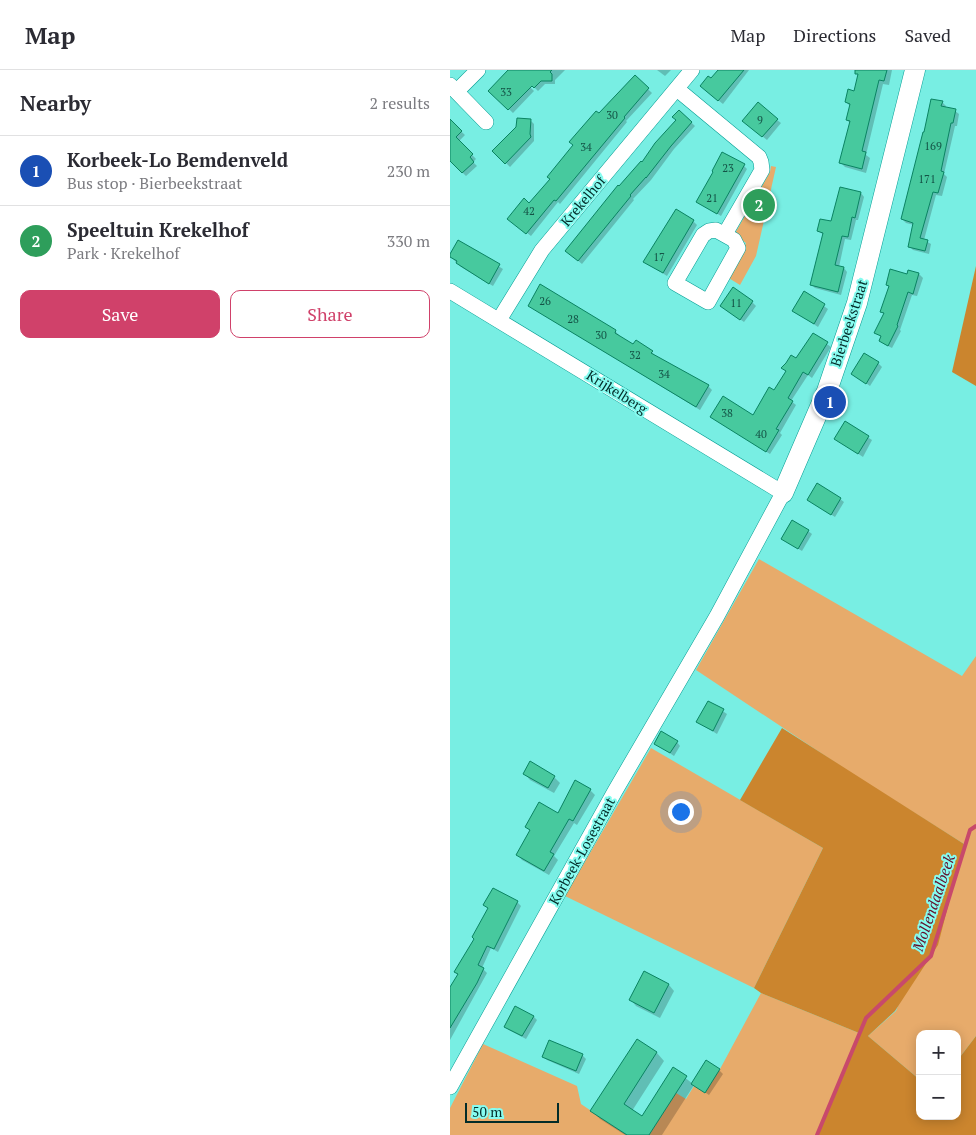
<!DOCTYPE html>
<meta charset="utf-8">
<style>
body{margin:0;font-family:"PT Serif",serif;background:#f2f2f3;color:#2b2b33}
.controls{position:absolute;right:15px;bottom:15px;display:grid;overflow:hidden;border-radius:10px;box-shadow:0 2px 12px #0003}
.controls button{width:45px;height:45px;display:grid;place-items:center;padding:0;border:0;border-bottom:1px solid #e1e1e2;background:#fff;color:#2b2b33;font:25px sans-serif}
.scale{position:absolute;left:15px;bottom:12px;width:94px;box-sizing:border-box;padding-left:5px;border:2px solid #032c29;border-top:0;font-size:14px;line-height:18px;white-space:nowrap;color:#032c29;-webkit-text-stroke:4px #86fcf0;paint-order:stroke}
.you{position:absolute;left:230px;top:741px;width:18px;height:18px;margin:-12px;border:4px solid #fff;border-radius:50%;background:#1a73e8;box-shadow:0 0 0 8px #1a73e833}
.badge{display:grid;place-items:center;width:32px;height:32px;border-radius:50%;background:#d0416a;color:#fff;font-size:16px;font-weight:700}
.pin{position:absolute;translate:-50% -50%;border:2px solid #fff;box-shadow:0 1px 5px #0006}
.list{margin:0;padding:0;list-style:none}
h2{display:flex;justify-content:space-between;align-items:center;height:65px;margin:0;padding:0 20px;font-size:21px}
h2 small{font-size:16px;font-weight:400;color:#7c7c81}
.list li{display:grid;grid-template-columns:32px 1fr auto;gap:15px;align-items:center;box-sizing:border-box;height:70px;padding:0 20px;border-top:1px solid #e1e1e2}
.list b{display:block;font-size:19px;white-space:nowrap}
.list p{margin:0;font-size:16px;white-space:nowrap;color:#7c7c81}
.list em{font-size:16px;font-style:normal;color:#7c7c81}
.actions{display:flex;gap:10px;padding:15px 20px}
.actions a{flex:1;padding:11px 0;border:1px solid #d0416a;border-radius:10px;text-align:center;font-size:18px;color:#d0416a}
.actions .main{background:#d0416a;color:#fff}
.map{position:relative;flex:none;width:526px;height:1065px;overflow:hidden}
header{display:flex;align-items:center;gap:30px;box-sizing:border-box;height:70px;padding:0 25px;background:#fff;border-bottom:1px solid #e1e1e2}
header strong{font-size:24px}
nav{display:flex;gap:28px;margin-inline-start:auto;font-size:18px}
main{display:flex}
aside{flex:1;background:#fff}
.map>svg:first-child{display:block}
.green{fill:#e7ab6b}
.forest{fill:#cb852e}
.shadow{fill:#0003}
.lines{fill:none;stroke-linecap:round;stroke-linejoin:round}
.stream{stroke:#c8496b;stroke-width:4}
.building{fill:#47c99e;stroke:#0a8362}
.street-casing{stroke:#049d93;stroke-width:16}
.secondary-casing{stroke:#049d93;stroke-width:21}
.street{stroke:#fff;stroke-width:15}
.secondary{stroke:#fff;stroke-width:20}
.labels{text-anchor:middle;stroke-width:4;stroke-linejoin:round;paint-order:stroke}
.number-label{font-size:11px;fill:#145346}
.street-label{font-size:14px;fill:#032c29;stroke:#86fcf0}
.water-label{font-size:15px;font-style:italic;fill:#620f2b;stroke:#86fcf0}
</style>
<header>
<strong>Map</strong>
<nav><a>Map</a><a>Directions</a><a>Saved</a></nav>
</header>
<main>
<aside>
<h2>Nearby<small>2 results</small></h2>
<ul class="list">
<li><span class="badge" style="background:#1a4fb4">1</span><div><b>Korbeek-Lo Bemdenveld</b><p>Bus stop · Bierbeekstraat</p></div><em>230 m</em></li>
<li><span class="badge" style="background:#2e9e5b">2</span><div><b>Speeltuin Krekelhof</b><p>Park · Krekelhof</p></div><em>330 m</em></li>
</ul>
<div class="actions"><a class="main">Save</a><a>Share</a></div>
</aside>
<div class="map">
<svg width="526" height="1065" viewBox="0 0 526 1065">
<rect width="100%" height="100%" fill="#78eee3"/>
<g class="green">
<path d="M321 96 326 97 306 186 290 215 277 207 296 173 284 165 320 102Z"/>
<path d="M309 489 512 606 526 586V966L507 991V964H470V1010L418 966 446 941 514 774 401 703 246 600Z"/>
<path d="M201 678 373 778 304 918 115 826Z"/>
<path d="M311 923 409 963 366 1065H199L226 1023 236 1029 244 1016 270 999Z"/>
<path d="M33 974 127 1016 131 1034 177 1065H0V1038Z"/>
</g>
<g class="forest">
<path d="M526 196V316L502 302Z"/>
<path d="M332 658 514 774 488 875 445 941 418 966 470 1010V1046H507V991L526 966V1065H366L409 963 311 923 304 918 373 778 290 730Z"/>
</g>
<g class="shadow">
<path d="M64 0H115L105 10V14H95L88 21 78 11 76 13 84 21 63 43 40 21Z"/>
<path d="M207 0H221L215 6Z"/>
<path d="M270 0H299L273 34 255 20Z"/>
<path d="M411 0H442L439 15 433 14 416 85 420 88 416 103 395 97 391 93 401 54 397 50 400 36 396 32 405 22Z"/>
<path d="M185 7 202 23 176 51 177 52 110 134 108 132 81 166 63 152 101 109 149 45Z"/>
<path d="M492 32 496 36 495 38 505 41 509 44 507 56H505L494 104 497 107 492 126 486 125 474 170 481 174 479 184 463 180 459 176 464 155 456 153 452 149Z"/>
<path d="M229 41 245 56 224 79 201 110 183 129 184 130 132 194 120 184 169 118 192 94 228 50Z"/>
<path d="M327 50 331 53 317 70 297 54Z"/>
<path d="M0 51 15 65 9 71 26 89 23 92 27 96 16 106 2 92 0 82Z"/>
<path d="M81 51 84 54V71L60 97 44 81Z"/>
<path d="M294 96 297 99 271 146 248 132 265 102Z"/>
<path d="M391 118 411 123 414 127 408 150H406L401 170 395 169 389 197 394 198 397 202 391 225 365 218 362 215 374 165 368 161 382 153Z"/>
<path d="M243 151 247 155 217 206 195 192Z"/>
<path d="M9 172 53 199 43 216 11 197 0 186Z"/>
<path d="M459 201 469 204 473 208 467 226 462 225 450 260 451 261 442 278 434 274 430 270 432 267 426 262 435 245 432 242 440 217 437 215 458 206Z"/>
<path d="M355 223 378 239 368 257 344 241Z"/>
<path d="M302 232 306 236 294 252 275 239Z"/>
<path d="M80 236 165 261 169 265 168 266 184 276 202 282 205 286 258 316 262 320 250 340Z"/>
<path d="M363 264 381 277 362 308 358 305 341 331 346 335 330 363 332 365 320 384 266 350 303 346 325 322 337 302 333 298 347 290Z"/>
<path d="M428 293 432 297 420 316 403 304Z"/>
<path d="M395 353 422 370 413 387 386 369Z"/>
<path d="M390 429 394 432 385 447 358 430Z"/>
<path d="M358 461 362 464 352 481 332 469Z"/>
<path d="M259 632 277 644 267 664 248 652Z"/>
<path d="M227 672 230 676 224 686 206 674Z"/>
<path d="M75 704 104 707 110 713 104 723 80 710Z"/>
<path d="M140 720 145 725 127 755 124 753 104 786 108 790 99 805 72 790 68 785 81 761 76 757 109 745Z"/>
<path d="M67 832 71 836 48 882 41 878 32 898 37 903 0 970V920L8 905 5 902 25 869 39 839 35 835Z"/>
<path d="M195 903 219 915 224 921 210 948 186 936 181 930Z"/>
<path d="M66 938 84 947 87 950 76 969 59 960 55 957Z"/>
<path d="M188 971 207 983 214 991 182 1041 192 1047 224 999 243 1014 269 1000 273 1004 259 1025 244 1015 212 1065H175L150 1049 142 1041Z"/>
<path d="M132 985 136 989 129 1004 97 990 94 987Z"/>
</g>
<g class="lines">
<path class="stream" d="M367 1065 416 948 481 886 520 760 526 756"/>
</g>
<g class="building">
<path d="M58 0H102L100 2 102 4V11H91L84 18 82 16 58 40 38 21Z"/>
<path d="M268 0H294L268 31 250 16 258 6 261 8Z"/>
<path d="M405 0H437L434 11 429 10 412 81 416 82 412 99 389 93 400 51 396 50 400 34 395 32 398 19 404 21 408 4H405Z"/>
<path d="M185 5 199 18 174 47 175 48 106 131 104 130 76 164 57 149 74 128 79 133 100 109 97 107 123 75 119 72 146 41 149 43Z"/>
<path d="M481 29 493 31 491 36 506 39 503 53H501L491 101 494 102 488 123 483 122 470 168 478 170 475 181 458 177 463 153 451 149 473 62H474Z"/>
<path d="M308 32 328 49 312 67 292 51Z"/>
<path d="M229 40 242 52 221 76 196 108V107L180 125 181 126 128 191 115 181 168 115 169 116 191 91 192 92 205 73 226 50 222 47Z"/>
<path d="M67 48 81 49 80 64 81 67 55 94 42 81 66 57Z"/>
<path d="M0 49 12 61 6 67 23 84 20 87 24 92 12 103 0 91Z"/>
<path d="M272 82 295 94 267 144 246 132 263 102 262 101Z"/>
<path d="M390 117 411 122 405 148 402 147 398 167 392 166 385 195 394 197 388 222 360 215 373 163 367 161 370 149 381 151Z"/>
<path d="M226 139 244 150 213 203 193 192Z"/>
<path d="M8 170 50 194 39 214 6 193 7 191 0 187V184Z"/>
<path d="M440 199 457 204 458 200 469 203 463 224 458 222 447 255 448 256 438 276 429 271 431 266 424 263 434 243 430 242 439 216 436 215Z"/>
<path d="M90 214 166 260 165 263 183 274 186 270 203 281 201 283 259 315 246 337 78 236Z"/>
<path d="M283 217 303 231 290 250 270 236Z"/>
<path d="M354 221 375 234 364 254 342 241Z"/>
<path d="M363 263 378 272 358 305 353 302 338 328 343 331 326 359 329 360 316 382 260 347 273 326 303 345 319 317 324 320 336 301 331 298 336 293 341 285 346 288Z"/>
<path d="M414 283 429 292 416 314 401 304Z"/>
<path d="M395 351 419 366 408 384 384 369Z"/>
<path d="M367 413 391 428 381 445 357 430Z"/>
<path d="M342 450 359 460 348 479 331 469Z"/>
<path d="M258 631 274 639 263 661 246 652Z"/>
<path d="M211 661 228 671 220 683 204 674Z"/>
<path d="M80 691 105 706 98 718 73 704Z"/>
<path d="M125 710 141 719 123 751 119 749 100 782 104 784 94 801 66 785 80 760 75 757 89 732 108 743Z"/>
<path d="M43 818 68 831 44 879 37 876 28 895 34 898 27 913 0 958V917L8 904 4 902 24 869 22 867 38 838 33 835Z"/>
<path d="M194 901 219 914 204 943 179 930Z"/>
<path d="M65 936 84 946 72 966 54 957Z"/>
<path d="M187 969 207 982 174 1034 192 1046 223 997 237 1006 199 1065H177L140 1041Z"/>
<path d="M99 970 133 984 126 1001 92 987Z"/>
<path d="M256 990 270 999 255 1023 241 1014Z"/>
</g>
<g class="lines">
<g class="street-casing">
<g id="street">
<path d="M0 15 36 52"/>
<path d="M227 19 309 87 311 92 312 100 275 164"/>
<path d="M7 21 28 0"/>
<path d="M266 160 284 170 288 178 258 232 225 213 253 165 259 161Z"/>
<path d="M0 221 333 423 267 546 165 721 0 1017"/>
<path d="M49 250 92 180 242 0"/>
</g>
</g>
<g class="secondary-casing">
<path id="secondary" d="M333 423 377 321 407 233 465 0"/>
</g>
<use href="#street" class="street"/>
<use href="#secondary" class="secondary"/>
</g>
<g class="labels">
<g class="number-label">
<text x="56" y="26">33</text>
<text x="162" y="49">30</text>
<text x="310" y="54">9</text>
<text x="483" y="80">169</text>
<text x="136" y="81">34</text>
<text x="278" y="102">23</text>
<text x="477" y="113">171</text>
<text x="262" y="132">21</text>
<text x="79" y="145">42</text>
<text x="209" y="191">17</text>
<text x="95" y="235">26</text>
<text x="286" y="237">11</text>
<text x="123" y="253">28</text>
<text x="151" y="269">30</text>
<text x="185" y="289">32</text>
<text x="214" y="308">34</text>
<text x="277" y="347">38</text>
<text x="311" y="368">40</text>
</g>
<g class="street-label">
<text transform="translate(133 131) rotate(-50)" y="5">Krekelhof</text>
<text transform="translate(399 253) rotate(-72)" y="5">Bierbeekstraat</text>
<text transform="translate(167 322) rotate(32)" y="5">Krijkelberg</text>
<text transform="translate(132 781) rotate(-61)" y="5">Korbeek-Losestraat</text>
</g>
<g class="water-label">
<text transform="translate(484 833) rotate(-71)" y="5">Mollendaalbeek</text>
</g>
</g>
</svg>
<div class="controls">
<button>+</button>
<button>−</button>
</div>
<div class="scale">50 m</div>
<div class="you"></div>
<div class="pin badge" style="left:380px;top:332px;background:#1a4fb4">1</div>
<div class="pin badge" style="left:309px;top:135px;background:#2e9e5b">2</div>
</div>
</main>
